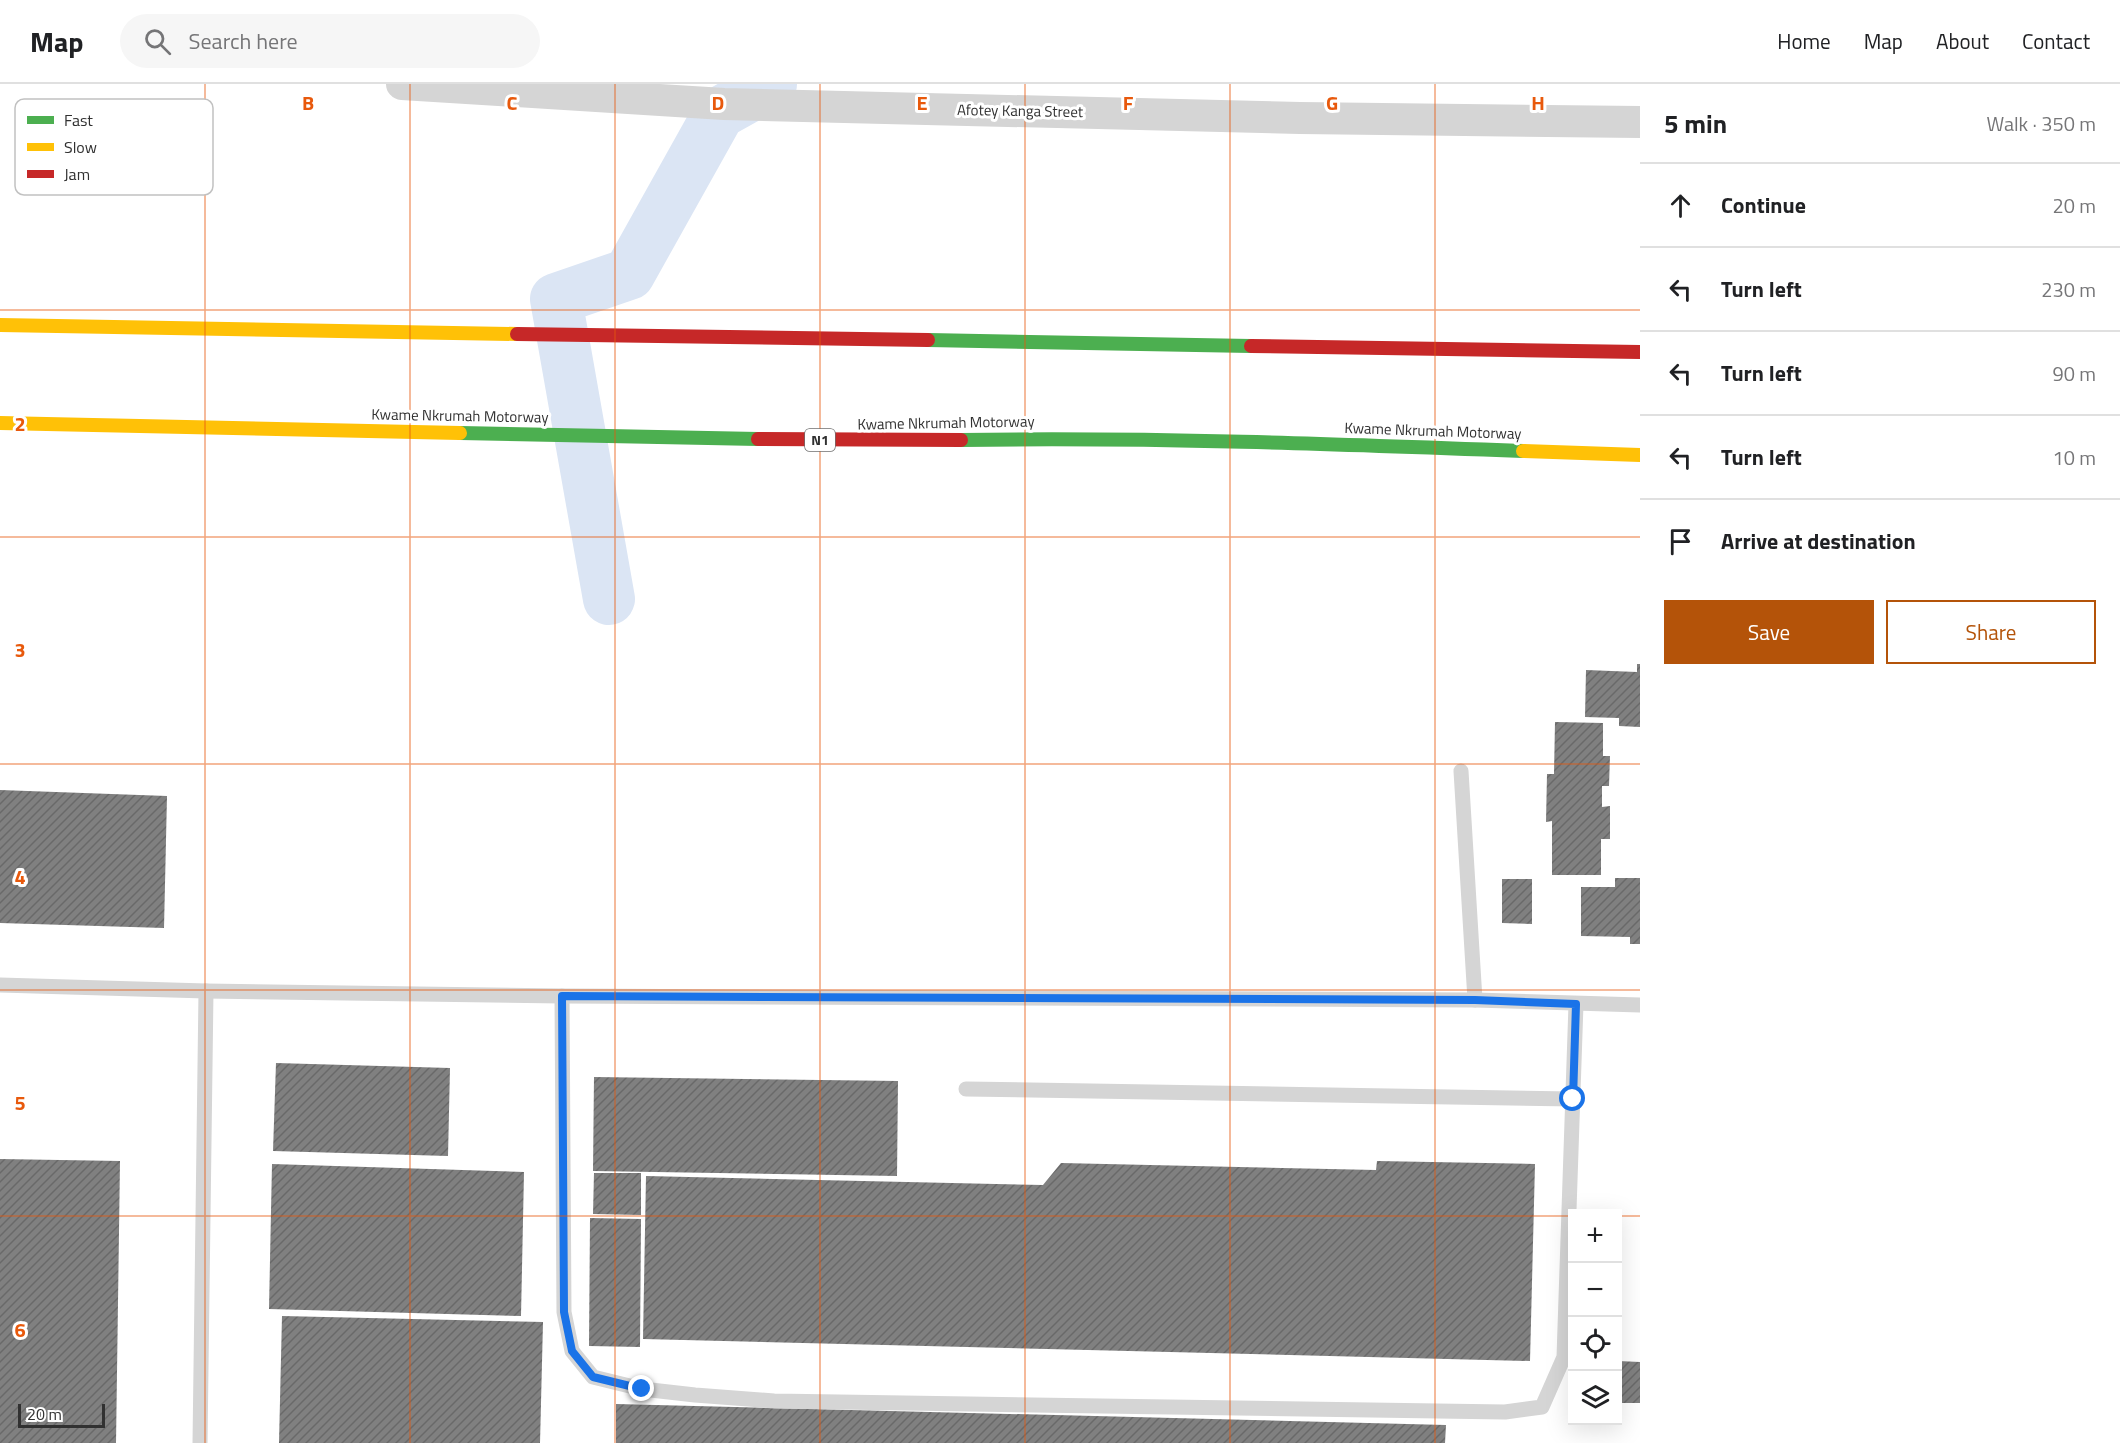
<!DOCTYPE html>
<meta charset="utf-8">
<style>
body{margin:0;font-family:"Titillium Web",sans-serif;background:#f6f6f6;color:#202124}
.controls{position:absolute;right:18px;bottom:18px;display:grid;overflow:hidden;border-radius:0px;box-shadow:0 6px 24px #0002}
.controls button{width:54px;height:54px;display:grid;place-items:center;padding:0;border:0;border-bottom:2px solid #e0e0e0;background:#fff;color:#202124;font:30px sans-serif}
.scale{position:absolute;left:18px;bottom:15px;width:87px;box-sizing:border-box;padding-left:6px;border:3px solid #313131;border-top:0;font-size:16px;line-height:21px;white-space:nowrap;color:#313131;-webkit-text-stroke:4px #fff;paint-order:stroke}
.stop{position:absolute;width:18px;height:18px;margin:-14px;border:4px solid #1a73e8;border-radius:50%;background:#fff}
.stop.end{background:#1a73e8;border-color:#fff;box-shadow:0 2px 6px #0008}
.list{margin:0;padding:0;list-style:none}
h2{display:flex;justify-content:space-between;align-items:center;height:78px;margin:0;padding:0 24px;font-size:26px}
h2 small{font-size:20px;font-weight:400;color:#757577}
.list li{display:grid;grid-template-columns:39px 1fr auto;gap:18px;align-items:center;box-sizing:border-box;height:84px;padding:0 24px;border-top:2px solid #e0e0e0}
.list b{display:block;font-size:22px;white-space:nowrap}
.list em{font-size:20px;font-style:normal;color:#757577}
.actions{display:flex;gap:12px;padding:18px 24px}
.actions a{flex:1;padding:14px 0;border:2px solid #b45309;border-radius:0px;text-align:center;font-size:21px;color:#b45309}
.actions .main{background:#b45309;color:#fff}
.icon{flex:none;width:33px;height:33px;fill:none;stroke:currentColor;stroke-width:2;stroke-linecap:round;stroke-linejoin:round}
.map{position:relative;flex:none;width:1640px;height:1359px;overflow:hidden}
header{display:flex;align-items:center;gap:36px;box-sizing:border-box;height:84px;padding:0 30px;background:#fff;border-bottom:2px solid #e0e0e0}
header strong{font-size:28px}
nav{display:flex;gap:33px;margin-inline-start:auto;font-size:21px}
.search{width:420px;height:54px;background:#f6f6f6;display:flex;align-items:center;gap:15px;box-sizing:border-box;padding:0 21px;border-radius:33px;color:#757577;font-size:22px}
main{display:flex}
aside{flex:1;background:#fff}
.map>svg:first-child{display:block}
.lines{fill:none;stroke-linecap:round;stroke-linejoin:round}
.river{stroke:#dbe5f4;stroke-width:52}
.building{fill:url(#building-hatch)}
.lane{stroke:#d5d5d5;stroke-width:15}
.street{stroke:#d5d5d5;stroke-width:32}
.fast{stroke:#4caf50;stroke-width:14}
.slow{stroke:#ffc107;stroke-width:14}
.jam{stroke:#c62828;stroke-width:14}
.route{stroke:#1a73e8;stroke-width:8}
.grid{fill:none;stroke:#e8590c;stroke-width:1.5;stroke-opacity:0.55}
.labels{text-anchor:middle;stroke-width:6;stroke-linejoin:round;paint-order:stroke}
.shield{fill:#fff;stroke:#6f6f6f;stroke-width:1.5}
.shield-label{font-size:14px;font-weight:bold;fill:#313131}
.street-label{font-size:15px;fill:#313131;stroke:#fff}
.key{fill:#fff;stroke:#c1c1c1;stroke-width:1.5}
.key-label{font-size:16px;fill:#313131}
.grid-label{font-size:20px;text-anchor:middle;font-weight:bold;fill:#e8590c;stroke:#fff;stroke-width:6;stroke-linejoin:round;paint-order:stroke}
</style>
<header>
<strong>Map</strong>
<div class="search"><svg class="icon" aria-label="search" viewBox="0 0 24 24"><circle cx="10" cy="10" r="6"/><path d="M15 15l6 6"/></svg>Search here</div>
<nav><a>Home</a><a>Map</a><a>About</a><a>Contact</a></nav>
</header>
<main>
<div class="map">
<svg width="1640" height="1359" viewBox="0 0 1640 1359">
<defs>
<pattern id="building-hatch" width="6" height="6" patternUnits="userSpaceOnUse" patternTransform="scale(1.5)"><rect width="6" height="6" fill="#808080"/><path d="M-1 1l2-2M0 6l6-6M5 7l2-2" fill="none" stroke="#696969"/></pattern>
</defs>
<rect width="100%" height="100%" fill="#fff"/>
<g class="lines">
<path class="river" d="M609 515 556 215 629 190 719 29 771 0"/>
</g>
<g class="building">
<path d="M1637 580H1640V643L1619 642V634L1585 633 1586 586 1637 588Z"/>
<path d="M1555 638 1603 639V672H1610L1609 702H1602V723L1610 722V755H1601V791H1552V737L1546 738 1547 690H1554Z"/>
<path d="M0 706 167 712 164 844 0 839Z"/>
<path d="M1615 794H1640V860H1630V853L1581 852V803H1615Z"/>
<path d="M1502 795H1532V840L1502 839Z"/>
<path d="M276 979 450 984 448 1072 273 1067Z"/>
<path d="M594 993 898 997 897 1092 593 1087Z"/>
<path d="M0 1075 120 1077 116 1359H0Z"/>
<path d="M1377 1077 1535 1080 1530 1277 643 1255 646 1092 1043 1101 1061 1079 1376 1086Z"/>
<path d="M272 1080 524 1088 521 1232 269 1225Z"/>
<path d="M594 1089H641V1131L593 1130Z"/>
<path d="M590 1134 641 1135 640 1263 589 1262Z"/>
<path d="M282 1232 543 1238 540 1359H279Z"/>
<path d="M1618 1277 1640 1278V1319H1618Z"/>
<path d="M616 1320 1446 1341 1445 1359H616Z"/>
</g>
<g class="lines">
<g class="lane">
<path d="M1461 687 1475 916"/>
<path d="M0 901 206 907 562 912 1475 916 1640 921"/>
<path d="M562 912 564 1228 572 1267 593 1293 642 1305 695 1311 774 1317 1505 1328 1542 1323 1564 1273 1576 920"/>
<path d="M966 1005 1573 1015"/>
<path d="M200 1359 206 907"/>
</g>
<path class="street" d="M402 0 724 20 1300 34 1640 38"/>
<g class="fast">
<path d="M928 256 1251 262"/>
<path d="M460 349 758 355"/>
<path d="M961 356C1149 353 1336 360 1523 367"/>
</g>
<g class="slow">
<path d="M0 241 517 250"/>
<path d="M0 339 460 349"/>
<path d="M1523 367 1640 371"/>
</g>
<g class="jam">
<path d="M517 250 928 256"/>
<path d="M1251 262 1640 268"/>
<path d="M758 355 961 356"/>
</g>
</g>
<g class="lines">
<path class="route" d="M642 1305 593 1293 572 1267 564 1228 562 912 1475 916 1576 920 1573 1015"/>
</g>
<path class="grid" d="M205 0V1359M410 0V1359M615 0V1359M820 0V1359M1025 0V1359M1230 0V1359M1435 0V1359M0 226H1640M0 453H1640M0 680H1640M0 906H1640M0 1132H1572M1618 1132H1640"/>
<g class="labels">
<rect class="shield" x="805" y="345" width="30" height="22" rx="4.5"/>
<g class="shield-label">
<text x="820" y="361">N1</text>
</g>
<g class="street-label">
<text transform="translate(1020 27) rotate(1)" y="5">Afotey Kanga Street</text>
<text transform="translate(460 332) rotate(1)" y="5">Kwame Nkrumah Motorway</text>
<text transform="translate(946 339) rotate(-1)" y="5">Kwame Nkrumah Motorway</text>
<text transform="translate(1433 347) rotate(2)" y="5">Kwame Nkrumah Motorway</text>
</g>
</g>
<rect x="15" y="15" width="198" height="96" rx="9" class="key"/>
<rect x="27" y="32" width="27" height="8" fill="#4caf50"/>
<rect x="27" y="59" width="27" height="8" fill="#ffc107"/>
<rect x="27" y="86" width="27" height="8" fill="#c62828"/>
<g class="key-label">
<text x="64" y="42">Fast</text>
<text x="64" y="69">Slow</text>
<text x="64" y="96">Jam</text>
</g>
<g class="grid-label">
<text x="308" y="26">B</text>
<text x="512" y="26">C</text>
<text x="718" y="26">D</text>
<text x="922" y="26">E</text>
<text x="1128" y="26">F</text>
<text x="1332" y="26">G</text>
<text x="1538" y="26">H</text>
<text x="20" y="347">2</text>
<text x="20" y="573">3</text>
<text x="20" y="800">4</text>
<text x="20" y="1026">5</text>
<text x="20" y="1253">6</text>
</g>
</svg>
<div class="controls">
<button>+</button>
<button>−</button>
<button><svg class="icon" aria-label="locate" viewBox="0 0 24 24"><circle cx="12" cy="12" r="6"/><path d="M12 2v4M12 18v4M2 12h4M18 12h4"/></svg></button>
<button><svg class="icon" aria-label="layers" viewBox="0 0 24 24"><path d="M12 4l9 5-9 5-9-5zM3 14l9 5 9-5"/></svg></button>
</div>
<div class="scale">20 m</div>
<div class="stop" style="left:1573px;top:1015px"></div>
<div class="stop end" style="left:642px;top:1305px"></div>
</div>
<aside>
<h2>5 min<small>Walk · 350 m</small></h2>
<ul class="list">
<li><svg class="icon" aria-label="ahead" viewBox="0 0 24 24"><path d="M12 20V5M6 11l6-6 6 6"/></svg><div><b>Continue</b></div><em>20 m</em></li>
<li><svg class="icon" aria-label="left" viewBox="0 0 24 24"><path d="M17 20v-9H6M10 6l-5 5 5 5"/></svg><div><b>Turn left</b></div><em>230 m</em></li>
<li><svg class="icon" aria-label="left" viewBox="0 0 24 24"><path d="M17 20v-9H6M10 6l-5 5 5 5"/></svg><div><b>Turn left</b></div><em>90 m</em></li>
<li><svg class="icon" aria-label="left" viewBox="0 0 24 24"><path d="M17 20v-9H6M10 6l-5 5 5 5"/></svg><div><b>Turn left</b></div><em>10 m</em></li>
<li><svg class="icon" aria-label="arrive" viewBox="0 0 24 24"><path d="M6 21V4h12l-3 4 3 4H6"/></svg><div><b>Arrive at destination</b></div></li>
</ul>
<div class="actions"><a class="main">Save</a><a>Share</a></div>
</aside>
</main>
